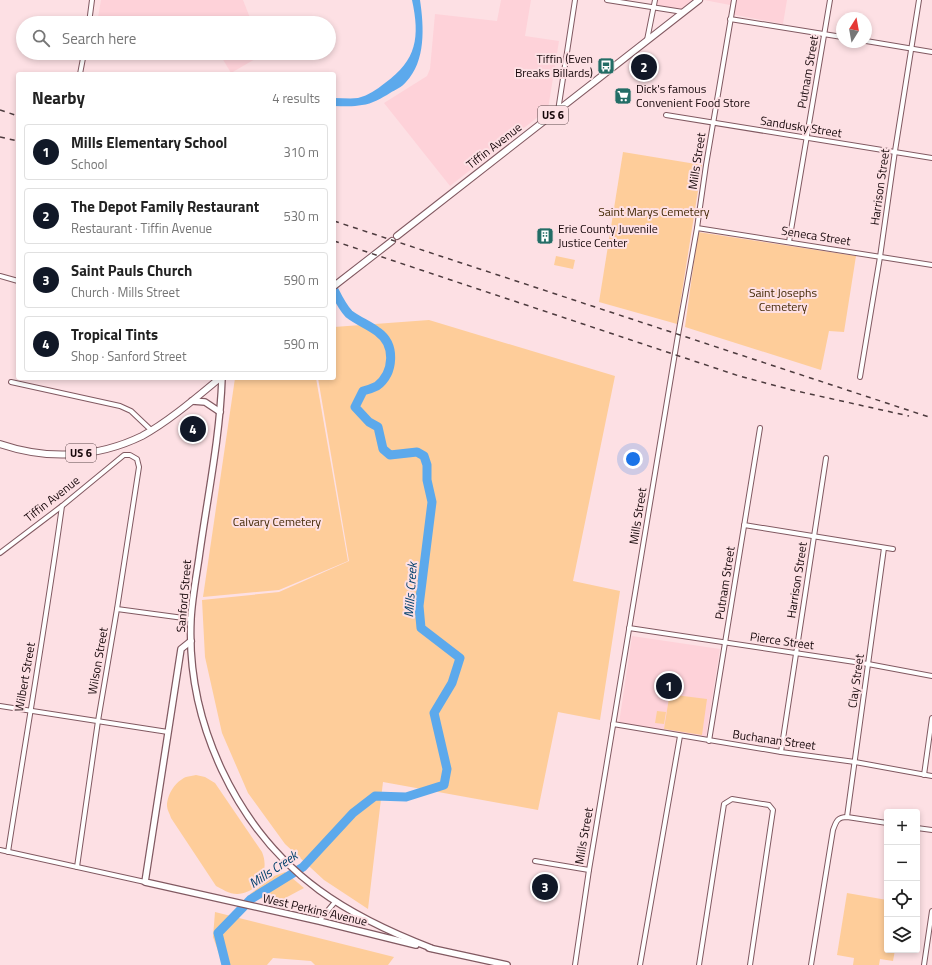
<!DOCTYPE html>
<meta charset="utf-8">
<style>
body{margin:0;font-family:"Titillium Web",sans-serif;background:#f2f2f2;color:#222}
.controls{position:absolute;right:12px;bottom:12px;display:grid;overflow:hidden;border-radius:4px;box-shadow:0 2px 6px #0003}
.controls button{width:36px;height:36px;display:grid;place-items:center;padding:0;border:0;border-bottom:1px solid #e0e0e0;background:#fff;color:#222;font:20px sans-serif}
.compass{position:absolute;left:836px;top:12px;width:36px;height:36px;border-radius:50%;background:#fff;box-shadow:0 2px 6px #0003;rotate:11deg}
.you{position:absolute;left:633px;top:459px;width:14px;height:14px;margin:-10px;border:3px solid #fff;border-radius:50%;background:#1a73e8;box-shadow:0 0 0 6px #1a73e833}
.badge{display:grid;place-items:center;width:26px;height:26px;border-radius:50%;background:#111827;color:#fff;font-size:13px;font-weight:700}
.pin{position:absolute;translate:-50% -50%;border:2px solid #fff;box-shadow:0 1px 4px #0006}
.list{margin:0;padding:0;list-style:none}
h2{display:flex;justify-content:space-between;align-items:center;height:52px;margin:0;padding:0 16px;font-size:17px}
h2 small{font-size:13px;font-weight:400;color:#767676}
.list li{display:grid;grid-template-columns:26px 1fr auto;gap:12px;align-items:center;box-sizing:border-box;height:56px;margin:0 8px 8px;padding:0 8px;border:1px solid #e0e0e0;border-radius:4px}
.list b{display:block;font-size:15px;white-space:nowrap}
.list p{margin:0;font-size:13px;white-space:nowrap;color:#767676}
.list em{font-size:13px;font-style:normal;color:#767676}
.icon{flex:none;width:22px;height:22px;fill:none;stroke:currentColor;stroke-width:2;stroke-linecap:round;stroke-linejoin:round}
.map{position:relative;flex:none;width:932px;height:965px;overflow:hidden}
.search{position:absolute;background:#fff;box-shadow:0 2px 6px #0003;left:16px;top:16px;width:320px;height:44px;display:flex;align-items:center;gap:10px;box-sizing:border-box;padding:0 14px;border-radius:22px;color:#767676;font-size:15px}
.panel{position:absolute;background:#fff;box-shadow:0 2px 6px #0003;left:16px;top:72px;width:320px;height:308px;border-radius:4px}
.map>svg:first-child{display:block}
.built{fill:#fed2d9}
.green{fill:#fecd9a}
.water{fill:#5ca9ec}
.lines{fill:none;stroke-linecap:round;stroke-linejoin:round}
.river{stroke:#5ca9ec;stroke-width:9}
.street-casing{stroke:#815961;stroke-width:6}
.secondary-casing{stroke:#815961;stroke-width:8}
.primary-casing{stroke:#815961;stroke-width:8}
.street{stroke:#fff;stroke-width:4}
.secondary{stroke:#fff;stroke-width:5.5}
.primary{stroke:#fff;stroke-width:6}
.rail{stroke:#4d3b3e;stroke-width:1.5;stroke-dasharray:5 5;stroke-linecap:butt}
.labels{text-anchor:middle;stroke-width:4;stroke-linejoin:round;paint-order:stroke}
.shield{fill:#fde0e4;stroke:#5b484b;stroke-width:1}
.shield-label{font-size:11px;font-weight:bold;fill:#16070a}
.poi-label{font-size:12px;fill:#16070a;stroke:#fde0e4;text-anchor:start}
.street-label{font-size:12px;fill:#16070a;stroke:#fde0e4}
.park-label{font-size:12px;fill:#412603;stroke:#fde0e4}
.water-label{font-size:13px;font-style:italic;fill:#03416c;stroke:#fde0e4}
</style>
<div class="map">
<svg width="932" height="965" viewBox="0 0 932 965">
<rect width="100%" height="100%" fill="#fde0e4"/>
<g class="built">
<path d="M101 0H243L252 23H97Z"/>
<path d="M501 0H531L525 36 559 41 548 109 450 186 384 103 427 76 430 69 435 14 497 21Z"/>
<path d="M656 0H787L783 24 730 14V5L704 0 690 11 655 6Z"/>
<path d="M219 53H264V54L231 73Z"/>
<path d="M632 636 720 649 706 737 619 723Z"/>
</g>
<g class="green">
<path d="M623 152 702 165 677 324 599 302Z"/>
<path d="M698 232 856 256 844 332 829 331 821 370 685 327Z"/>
<path d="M556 256 575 260 573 269 554 265Z"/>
<path d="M429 320 615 376 573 581 620 591 600 720 558 712 538 810 383 782 368 909 324 880 285 844 248 793 222 733 205 657 202 600 279 592 349 561 318 378H334V327Z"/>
<path d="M235 378H316L348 561 279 590 203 597Z"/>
<path d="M675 695 707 699 702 735 664 729 669 698Z"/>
<path d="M657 711 666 712 664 724 655 723Z"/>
<path d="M196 775 205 777 215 783 262 852C270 871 259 893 237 894 229 894 222 889 216 886L171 818C170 814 167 810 167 806 167 794 176 781 186 777 189 776 193 776 196 775Z"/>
<path d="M285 872 304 888 274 904 250 894 274 876Z"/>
<path d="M847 893 887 900V950H895L893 961 880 959 879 965H853L854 958 837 955Z"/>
<path d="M215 912 394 957 388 965H315L311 961 273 958 267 965H223L213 937Z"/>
</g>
<path class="water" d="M412 0H420C424 27 426 61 406 82 402 87 395 90 390 93 382 98 372 104 362 105 353 107 343 106 334 106V98C342 98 351 99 358 98 369 95 376 90 385 83 417 60 420 37 412 0Z"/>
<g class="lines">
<path class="river" d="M226 965 218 933 251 899 303 867 353 813 375 796 406 797 444 785 447 769 434 713 452 683 460 658 421 628 419 606 432 502 427 480V465L424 456 417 452 390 455 383 449 378 427 369 422 355 407 363 391C367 390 373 388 377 386 394 373 396 345 378 332 369 325 358 321 349 314 343 308 338 298 334 290"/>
<g class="street-casing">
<g id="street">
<path d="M607 0 683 12"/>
<path d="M730 19 842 37"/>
<path d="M89 23 92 0"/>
<path d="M647 40 655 0"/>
<path d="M866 41 932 52"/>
<path d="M80 74 84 53"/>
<path d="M558 111 575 0"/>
<path d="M666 115 932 158"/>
<path d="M697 228 932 265"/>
<path d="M789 242 830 0"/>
<path d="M0 276 18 281"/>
<path d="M860 377 880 257 895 151 919 0"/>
<path d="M11 382 120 406 131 411 151 430"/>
<path d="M744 525 893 549"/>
<path d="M0 553 62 506 124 455H130L137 459 139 467 117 609 98 721 77 867"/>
<path d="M117 609 191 619"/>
<path d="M629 628 868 664 932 676"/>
<path d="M0 706 168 732"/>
<path d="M613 724 781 752 855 762 932 776"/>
<path d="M709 741 760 428"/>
<path d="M781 752 826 458"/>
<path d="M924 775 932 718"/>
<path d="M847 817 884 548"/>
<path d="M917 828 932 830"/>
<path d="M0 850 145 882"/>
<path d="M8 852C26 737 46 621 62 506"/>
<path d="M535 861 589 870"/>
<path d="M319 921 335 902"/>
<path d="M575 965 589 870 678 335 697 228 706 165 734 0"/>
<path d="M640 965 680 736"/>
<path d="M699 965 724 804 732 799 769 805 773 810 750 965"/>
<path d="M811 965 833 830C836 822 837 817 847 817L887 823"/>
<path d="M924 965 932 911"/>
</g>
</g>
<g class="secondary-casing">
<g id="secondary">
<path d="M222 378C220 438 207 499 199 558 196 578 192 599 191 619 186 722 236 829 319 890 353 915 392 933 431 948"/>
<path d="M192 401 205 402 220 412"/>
<path d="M191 641 181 649 145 882 319 921 416 945"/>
<path d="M429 948 507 965"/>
</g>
</g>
<g class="primary-casing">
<g id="primary">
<path d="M397 236 699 0"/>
<path d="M334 286 392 241"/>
<path d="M0 444C47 460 97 458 142 436 168 422 197 397 220 378"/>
</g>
</g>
<use href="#street" class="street"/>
<use href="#secondary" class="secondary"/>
<use href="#primary" class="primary"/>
<g class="rail">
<path d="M0 110 18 116"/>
<path d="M0 137 18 141"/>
<path d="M334 221 932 418"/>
<path d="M334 241 739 376 792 390 909 416"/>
</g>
</g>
<defs>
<g id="bus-square" transform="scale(0.9)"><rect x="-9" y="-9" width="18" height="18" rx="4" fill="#236d66" stroke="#fde0e4"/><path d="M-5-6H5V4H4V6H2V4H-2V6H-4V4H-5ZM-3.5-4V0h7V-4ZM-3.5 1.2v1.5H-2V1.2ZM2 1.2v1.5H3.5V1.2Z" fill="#fff"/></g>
<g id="supermarket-square" transform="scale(0.9)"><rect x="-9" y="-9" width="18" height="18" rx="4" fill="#236d66" stroke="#fde0e4"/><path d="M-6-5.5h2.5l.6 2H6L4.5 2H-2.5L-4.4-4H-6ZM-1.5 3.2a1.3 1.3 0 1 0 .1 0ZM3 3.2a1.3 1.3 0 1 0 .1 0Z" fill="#fff"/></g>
<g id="building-square" transform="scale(0.9)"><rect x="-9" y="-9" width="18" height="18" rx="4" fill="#236d66" stroke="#fde0e4"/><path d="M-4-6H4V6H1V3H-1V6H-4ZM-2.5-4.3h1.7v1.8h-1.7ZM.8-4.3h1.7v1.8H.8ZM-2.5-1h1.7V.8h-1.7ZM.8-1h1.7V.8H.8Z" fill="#fff"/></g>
</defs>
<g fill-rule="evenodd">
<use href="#bus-square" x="606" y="66"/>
<use href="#supermarket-square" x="623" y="96"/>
<use href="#building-square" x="545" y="236"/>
</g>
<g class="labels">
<g class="shield">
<rect x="538" y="106" width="30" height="18" rx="3"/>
<rect x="66" y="444" width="30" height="18" rx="3"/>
</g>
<g class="shield-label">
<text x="553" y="119">US 6</text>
<text x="81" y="457">US 6</text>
</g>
<g class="poi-label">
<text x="593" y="63" text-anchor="end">Tiffin (Even<tspan x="593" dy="14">Breaks Billards)</tspan></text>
<text x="636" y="93">Dick's famous<tspan x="636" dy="14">Convenient Food Store</tspan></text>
<text x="558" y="233">Erie County Juvenile<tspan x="558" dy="14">Justice Center</tspan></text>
</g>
<g class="street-label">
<text transform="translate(808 72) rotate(-80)" y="4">Putnam Street</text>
<text transform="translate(801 127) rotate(9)" y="4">Sandusky Street</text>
<text transform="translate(494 146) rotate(-38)" y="4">Tiffin Avenue</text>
<text transform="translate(697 161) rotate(-81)" y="4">Mills Street</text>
<text transform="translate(880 187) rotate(-82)" y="4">Harrison Street</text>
<text transform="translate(816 236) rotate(9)" y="4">Seneca Street</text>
<text transform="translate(52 499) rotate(-38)" y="4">Tiffin Avenue</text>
<text transform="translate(638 516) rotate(-81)" y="4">Mills Street</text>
<text transform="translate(797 580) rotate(-81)" y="4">Harrison Street</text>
<text transform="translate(725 583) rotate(-81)" y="4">Putnam Street</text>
<text transform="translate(184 596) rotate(-85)" y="4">Sanford Street</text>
<text transform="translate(782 641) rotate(8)" y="4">Pierce Street</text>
<text transform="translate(98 661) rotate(-80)" y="4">Wilson Street</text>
<text transform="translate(25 677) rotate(-80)" y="4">Wilbert Street</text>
<text transform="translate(856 681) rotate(-82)" y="4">Clay Street</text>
<text transform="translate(774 740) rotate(8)" y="4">Buchanan Street</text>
<text transform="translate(584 836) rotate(-80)" y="4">Mills Street</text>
<text transform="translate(315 910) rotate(13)" y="4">West Perkins Avenue</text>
</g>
<g class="park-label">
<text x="654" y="216">Saint Marys Cemetery</text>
<text x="783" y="297">Saint Josephs<tspan x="783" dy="14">Cemetery</tspan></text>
<text x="277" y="526">Calvary Cemetery</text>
</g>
<g class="water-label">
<text transform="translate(410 590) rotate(-86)" y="5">Mills Creek</text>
<text transform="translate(273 869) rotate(-34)" y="5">Mills Creek</text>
</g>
</g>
</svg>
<div class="controls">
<button>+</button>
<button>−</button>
<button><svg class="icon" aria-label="locate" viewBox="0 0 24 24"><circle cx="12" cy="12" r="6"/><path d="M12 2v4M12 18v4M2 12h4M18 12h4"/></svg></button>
<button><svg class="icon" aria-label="layers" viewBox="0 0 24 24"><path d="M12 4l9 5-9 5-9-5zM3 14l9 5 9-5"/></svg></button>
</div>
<svg class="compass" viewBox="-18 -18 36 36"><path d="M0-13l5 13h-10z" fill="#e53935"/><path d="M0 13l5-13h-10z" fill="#767676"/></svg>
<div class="you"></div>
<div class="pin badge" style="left:669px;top:686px">1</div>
<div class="pin badge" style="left:644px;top:67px">2</div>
<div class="pin badge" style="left:545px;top:887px">3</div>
<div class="pin badge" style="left:193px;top:429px">4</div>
<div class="search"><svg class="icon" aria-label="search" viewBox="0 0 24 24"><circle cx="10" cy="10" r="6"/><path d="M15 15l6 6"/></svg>Search here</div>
<section class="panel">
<h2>Nearby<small>4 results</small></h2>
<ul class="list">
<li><span class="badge">1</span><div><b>Mills Elementary School</b><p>School</p></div><em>310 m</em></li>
<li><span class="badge">2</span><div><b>The Depot Family Restaurant</b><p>Restaurant · Tiffin Avenue</p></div><em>530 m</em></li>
<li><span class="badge">3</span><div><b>Saint Pauls Church</b><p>Church · Mills Street</p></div><em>590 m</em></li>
<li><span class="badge">4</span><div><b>Tropical Tints</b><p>Shop · Sanford Street</p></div><em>590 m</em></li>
</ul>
</section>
</div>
